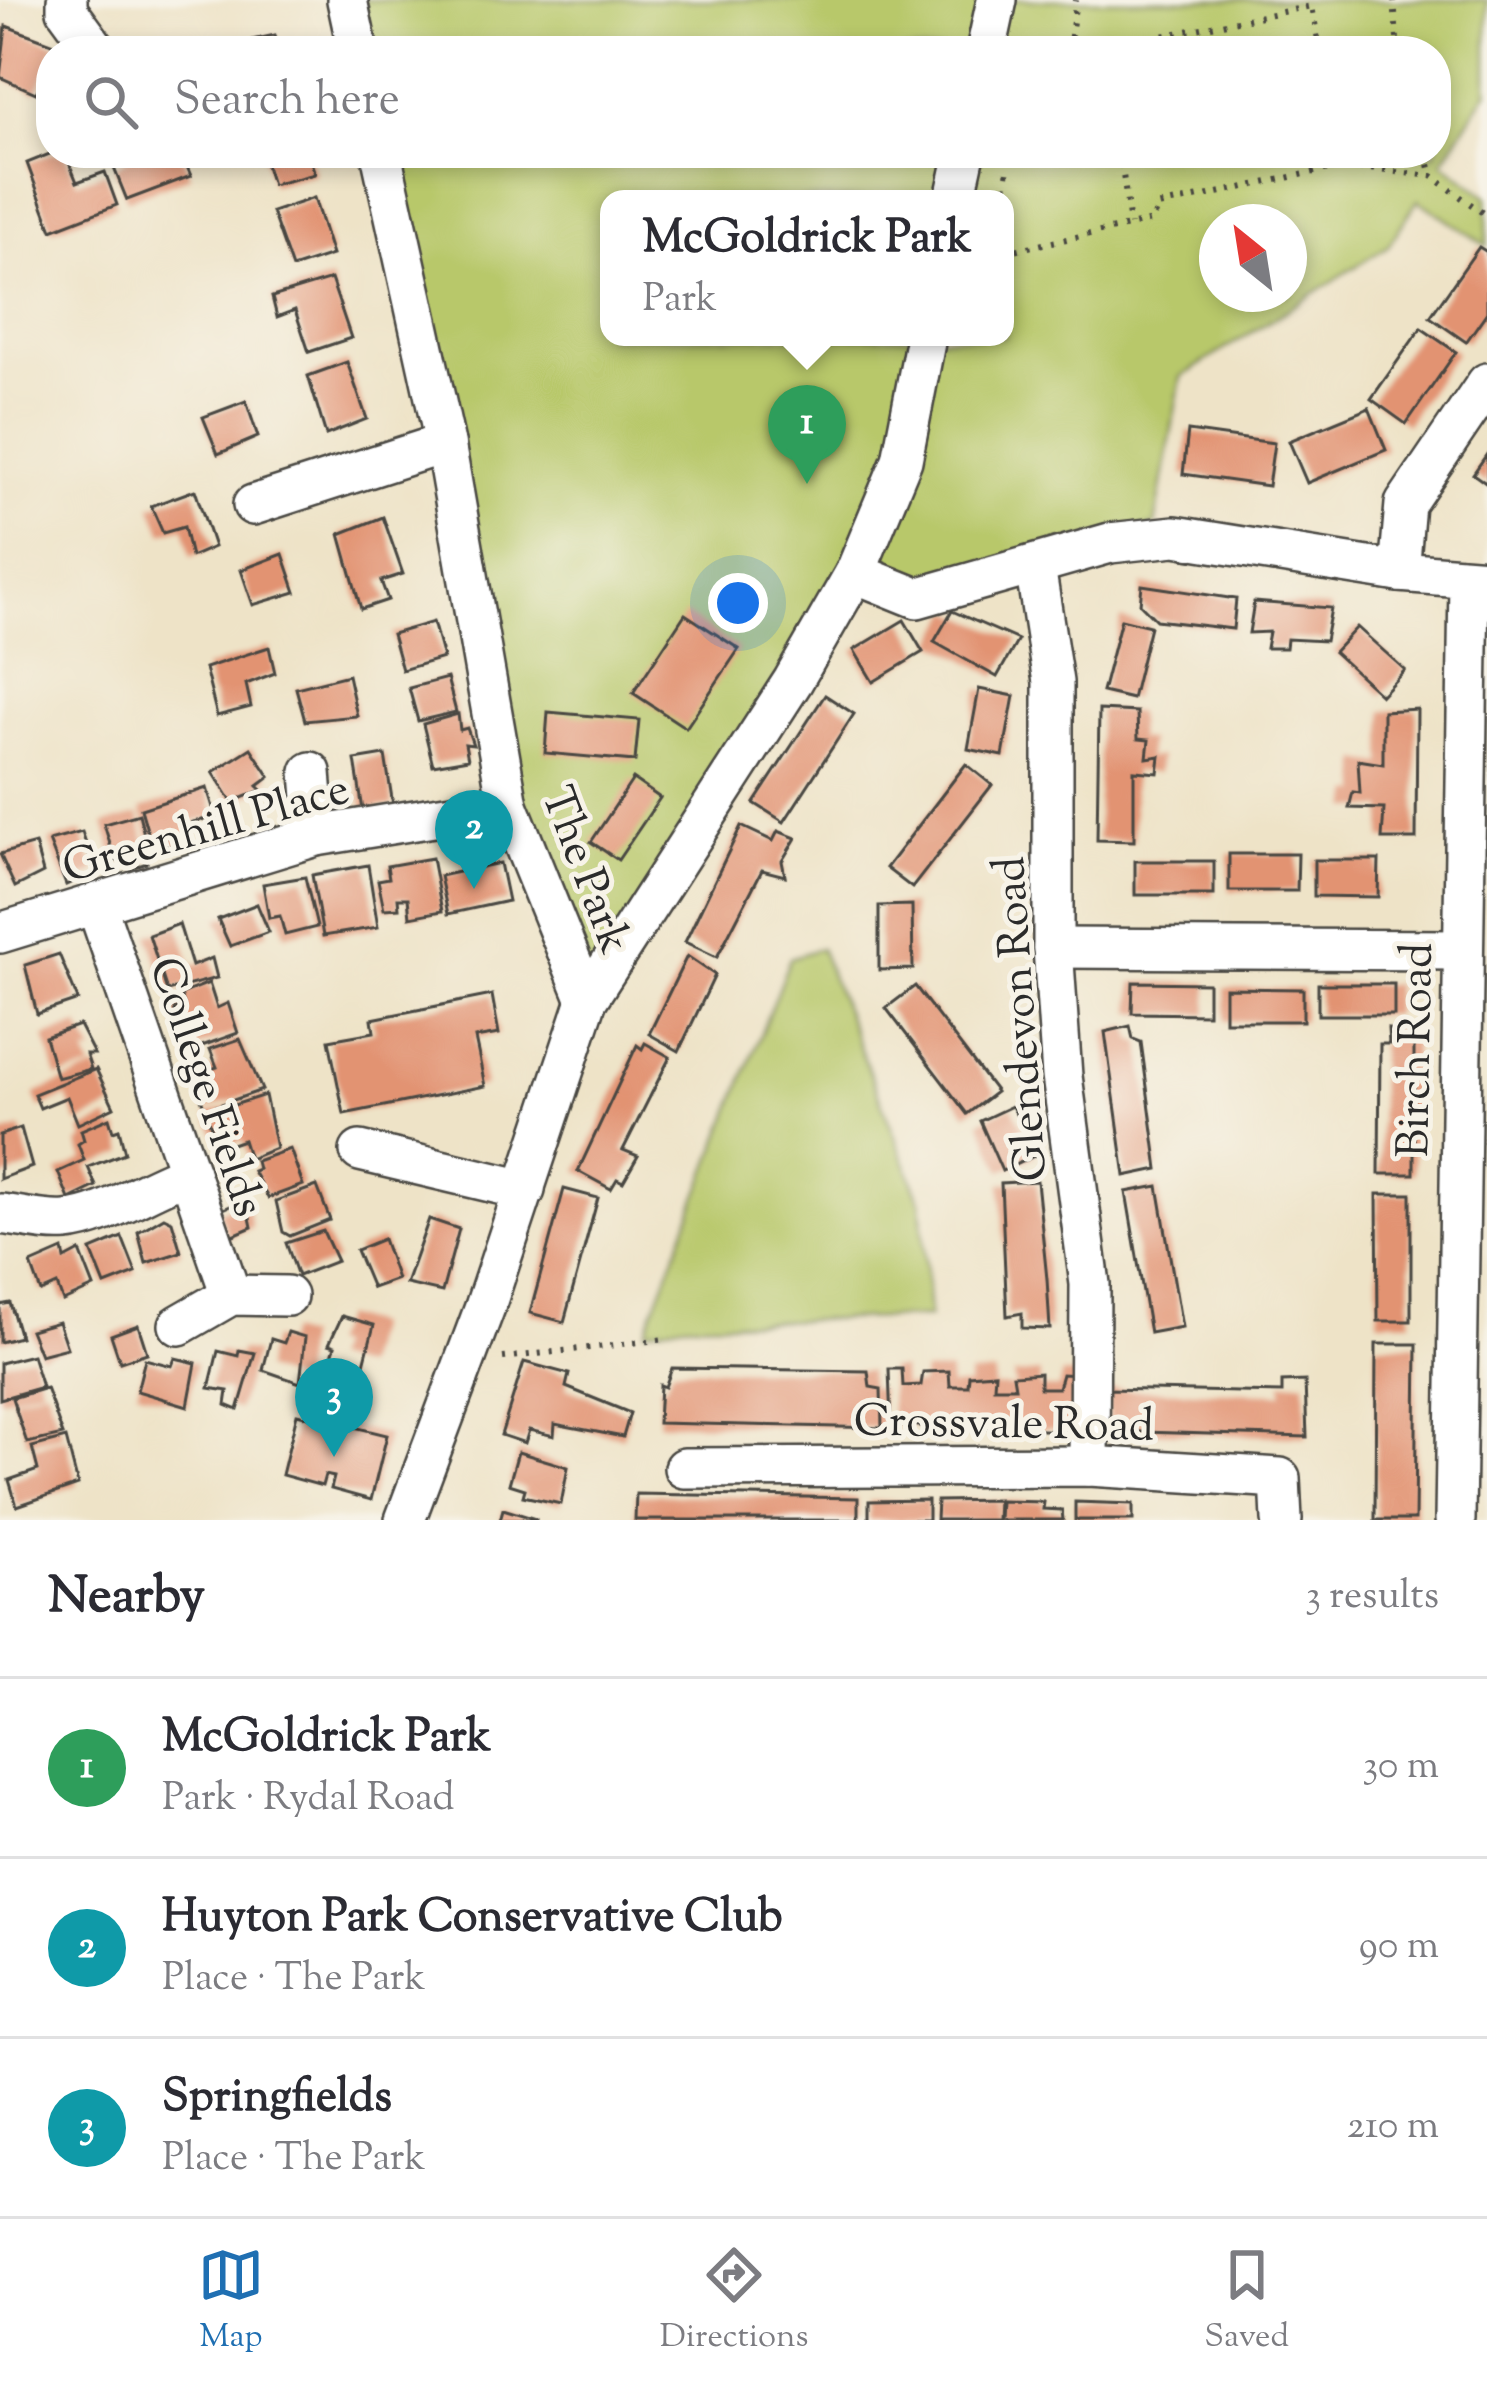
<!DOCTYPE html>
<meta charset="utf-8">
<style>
body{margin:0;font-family:"Sorts Mill Goudy",serif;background:#f2f2f3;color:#2b2b33}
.compass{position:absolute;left:1199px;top:204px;width:108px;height:108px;border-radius:50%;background:#fff;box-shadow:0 6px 18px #0003;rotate:330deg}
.you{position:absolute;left:738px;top:603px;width:42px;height:42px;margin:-30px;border:9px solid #fff;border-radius:50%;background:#1a73e8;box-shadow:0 0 0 18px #1a73e833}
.badge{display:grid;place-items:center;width:78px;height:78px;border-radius:50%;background:#1f6fb2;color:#fff;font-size:39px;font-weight:700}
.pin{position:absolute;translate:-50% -99px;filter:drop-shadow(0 3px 6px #0008)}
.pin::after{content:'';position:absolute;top:63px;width:42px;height:36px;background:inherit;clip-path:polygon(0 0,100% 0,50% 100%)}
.popup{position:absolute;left:600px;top:190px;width:414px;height:156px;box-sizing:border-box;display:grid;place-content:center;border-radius:24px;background:#fff;filter:drop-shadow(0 3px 9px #0005);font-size:39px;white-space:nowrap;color:#7c7c81}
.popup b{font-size:45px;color:#2b2b33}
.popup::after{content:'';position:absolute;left:50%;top:100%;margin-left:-24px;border:24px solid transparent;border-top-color:#fff}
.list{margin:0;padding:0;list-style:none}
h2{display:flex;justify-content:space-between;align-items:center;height:156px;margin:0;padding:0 48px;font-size:51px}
h2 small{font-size:39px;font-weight:400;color:#7c7c81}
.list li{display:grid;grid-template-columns:78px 1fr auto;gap:36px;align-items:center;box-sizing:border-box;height:180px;padding:0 48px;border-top:3px solid #e1e1e2}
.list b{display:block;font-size:45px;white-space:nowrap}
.list p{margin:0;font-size:39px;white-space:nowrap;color:#7c7c81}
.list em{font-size:39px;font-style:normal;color:#7c7c81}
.icon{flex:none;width:66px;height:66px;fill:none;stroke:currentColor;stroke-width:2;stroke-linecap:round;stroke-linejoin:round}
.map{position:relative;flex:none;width:1487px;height:1520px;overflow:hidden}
.search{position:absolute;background:#fff;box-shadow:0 6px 18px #0003;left:36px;right:36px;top:36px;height:132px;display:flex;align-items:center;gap:30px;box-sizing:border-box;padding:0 42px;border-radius:48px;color:#7c7c81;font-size:45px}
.sheet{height:696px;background:#fff}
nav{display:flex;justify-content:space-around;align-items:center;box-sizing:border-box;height:168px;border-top:3px solid #e1e1e2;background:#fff;font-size:33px;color:#7c7c81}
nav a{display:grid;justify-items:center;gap:6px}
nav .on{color:#1f6fb2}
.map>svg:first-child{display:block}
.green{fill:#b8c86a;stroke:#727a4a;stroke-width:3;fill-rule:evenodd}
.building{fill:#e29372}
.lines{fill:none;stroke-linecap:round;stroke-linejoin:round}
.minor-casing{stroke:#484742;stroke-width:44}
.path{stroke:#484742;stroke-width:6;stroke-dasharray:3 9;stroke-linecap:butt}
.minor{stroke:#fff;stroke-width:39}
.labels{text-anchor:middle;stroke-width:10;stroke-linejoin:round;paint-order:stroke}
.street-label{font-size:45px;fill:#2b2b2b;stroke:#f7f3e8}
</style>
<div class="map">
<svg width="1487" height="1520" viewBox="0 0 1487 1520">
<rect width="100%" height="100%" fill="#f7f3e8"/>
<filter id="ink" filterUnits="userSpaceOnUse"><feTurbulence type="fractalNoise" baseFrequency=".00833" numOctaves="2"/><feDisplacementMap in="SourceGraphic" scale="24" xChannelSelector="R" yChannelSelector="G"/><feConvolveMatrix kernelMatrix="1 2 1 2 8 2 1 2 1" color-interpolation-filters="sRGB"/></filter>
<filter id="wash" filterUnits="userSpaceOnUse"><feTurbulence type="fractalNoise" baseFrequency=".004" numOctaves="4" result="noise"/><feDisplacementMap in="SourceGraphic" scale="48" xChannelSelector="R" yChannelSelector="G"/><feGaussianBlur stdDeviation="2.7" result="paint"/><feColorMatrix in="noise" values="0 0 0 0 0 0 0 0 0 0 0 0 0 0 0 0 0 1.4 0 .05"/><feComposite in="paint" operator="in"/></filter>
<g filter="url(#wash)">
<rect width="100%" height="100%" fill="#eee3c7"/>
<g class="green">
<path d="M347 0H1487V92L1442 162 1487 196V246L1418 200 1388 246 1181 377 1155 525 917 598 855 573 587 1000 508 805 381 153H1436V51H358ZM609 199H1005V337H609ZM1217 222H1289V294H1217Z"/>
<path d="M820 948 921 1202 929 1317 684 1323 646 1330 790 958Z"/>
</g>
<g id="blocks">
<g class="building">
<path d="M6 26 60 46 51 51V64L36 93 0 77Z"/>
<path d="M275 35 281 51H254L252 40Z"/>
<path d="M52 153H65L77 182 105 172 117 205 52 230 27 163Z"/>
<path d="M136 153H181L191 176 127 200 114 168Z"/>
<path d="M262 153H308L315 174 272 185Z"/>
<path d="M314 198 332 255 292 268 272 212Z"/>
<path d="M1479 247 1487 252V312L1466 342 1430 317Z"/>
<path d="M331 279 351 338 309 352 295 310 277 317 272 297Z"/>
<path d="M1421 328 1456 352 1406 424 1371 399Z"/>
<path d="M347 362 367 419 326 435 308 376Z"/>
<path d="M246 401 258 437 218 454 203 417Z"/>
<path d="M1369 408 1386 450 1307 483 1289 441Z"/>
<path d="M1188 431 1274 443 1268 486 1183 474Z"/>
<path d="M1487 454V484L1473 474Z"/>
<path d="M195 490 214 547 191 557 184 527 163 533 151 506Z"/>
<path d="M383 517 403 574 381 581 388 600 361 609 340 534Z"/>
<path d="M283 554 296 592 253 605 241 570Z"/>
<path d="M1142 585 1236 599 1233 629 1156 620 1140 604Z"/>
<path d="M1254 602 1331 608 1325 641 1287 639 1286 648H1266L1269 632 1249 633Z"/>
<path d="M952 611 1018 640 997 677 934 642Z"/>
<path d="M685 614 739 649 686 728 633 693Z"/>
<path d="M1121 619 1150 626 1132 699 1102 692Z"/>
<path d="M904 620 923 652 873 682 854 650Z"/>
<path d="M433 622 443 658 402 670 392 634Z"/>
<path d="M1357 627 1405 670 1381 695 1334 652Z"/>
<path d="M269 647 275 673 246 684 251 707 217 716 205 668Z"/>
<path d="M348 675 357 716 305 721 296 688Z"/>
<path d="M447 678 456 712 418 721 409 688Z"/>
<path d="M979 689 1014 696 1003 756 968 749Z"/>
<path d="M825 695 854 714 784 822 754 803Z"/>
<path d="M1417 709 1416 839H1382L1384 809 1349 808 1353 792 1360 793 1358 760 1383 764V711Z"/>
<path d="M1099 710 1137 712 1138 739 1149 740 1147 758 1160 756 1158 773 1134 771V841L1097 840Z"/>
<path d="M548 712 639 720 635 761 545 753Z"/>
<path d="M458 714 460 730 467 728 473 745 465 744 468 759 433 765 423 724Z"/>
<path d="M251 748 270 777 258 786 262 790 232 802 213 772Z"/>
<path d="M385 755 393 805 363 810 355 760Z"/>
<path d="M966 764 992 785 912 888 886 868Z"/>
<path d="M633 779 660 798 618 860 591 842Z"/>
<path d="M207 788 216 817 192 822 195 831 180 836 181 843 167 847 165 839 151 844 141 809Z"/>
<path d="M139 814 149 855 147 863 132 868 131 860 115 861 104 824Z"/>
<path d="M741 826 773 841 778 831 796 838 782 861 785 876 762 870 717 957 685 942Z"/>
<path d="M82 832 95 872 66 885 49 841Z"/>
<path d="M35 844 43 873 15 887 0 854Z"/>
<path d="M1229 854H1298L1297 891H1229Z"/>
<path d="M432 858 442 911 410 917 408 898H398L399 908 384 909 378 880 389 878 387 866Z"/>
<path d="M1314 860H1379L1378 897 1314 896Z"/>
<rect x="1135" y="861" width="79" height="34"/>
<path d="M500 863 508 901 448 914 440 876Z"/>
<path d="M368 865 378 927 323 936 312 875Z"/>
<path d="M305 877 317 927 285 935 280 916 269 918 263 884Z"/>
<path d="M257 904 269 932 230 946 218 919Z"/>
<path d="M912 905 913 969 879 970V906Z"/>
<path d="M179 924 192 966 212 958 217 978 167 991 149 935Z"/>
<path d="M59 954 78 1000 37 1014 25 965Z"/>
<path d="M687 956 715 975 679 1051 649 1034Z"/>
<path d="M1133 982 1208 983V1014L1132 1013Z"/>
<path d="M209 983 217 1008 228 1003 238 1033 188 1051 174 1009 184 1005 181 994Z"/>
<rect x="1318" y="984" width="76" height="31"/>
<path d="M915 986 996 1092 967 1114 886 1008Z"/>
<path d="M1225 988 1303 989V1021H1225Z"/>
<path d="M492 995 499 1034 475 1038 485 1086 344 1114 329 1040 374 1032 372 1019Z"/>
<path d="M79 1025 94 1054H86L91 1069 57 1078 45 1037Z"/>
<path d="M1130 1026 1133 1039 1141 1042 1158 1169 1125 1176 1105 1032Z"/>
<path d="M1388 1029 1414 1031V1174H1379L1380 1044H1389Z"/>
<path d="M240 1039 262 1090 205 1110 193 1075 217 1067 210 1049Z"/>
<path d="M645 1043 670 1057 623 1150 638 1156 623 1182 617 1179 611 1189 578 1171 637 1045 642 1049Z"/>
<path d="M96 1069 114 1107 78 1124 67 1097 40 1108 34 1094Z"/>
<path d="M265 1095 276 1148 249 1159 243 1140 220 1148 206 1114Z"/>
<path d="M1012 1106 1036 1155 1002 1171 980 1121Z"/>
<path d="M109 1118 113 1131 119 1129 125 1153 88 1167 96 1186 69 1199 58 1172 84 1160 78 1144 84 1140 81 1130Z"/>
<path d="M21 1128 32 1167 0 1179V1135Z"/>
<path d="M290 1149 303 1185 268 1198 253 1171 258 1169 256 1161Z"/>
<path d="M1037 1181 1047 1279 1050 1329 1022 1328V1313L1007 1316 1001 1183Z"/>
<path d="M317 1186 330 1220 290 1236 283 1232 276 1201Z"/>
<path d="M1158 1186 1182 1327 1150 1333 1126 1192Z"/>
<path d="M564 1189 598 1198 564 1322 530 1313Z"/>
<path d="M1377 1194H1411V1321H1378Z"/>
<path d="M246 1199 252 1227 229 1237 219 1211Z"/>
<path d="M164 1217 172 1221 181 1252 146 1263 138 1232Z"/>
<path d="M429 1219 459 1229 442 1292 406 1284Z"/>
<path d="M323 1231 337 1261 298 1276 286 1243Z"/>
<path d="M122 1237 136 1273 105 1285 91 1250Z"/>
<path d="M383 1239 397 1279 372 1288 356 1250Z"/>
<path d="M63 1250 65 1259 80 1251 94 1287 63 1301 57 1285 41 1292 31 1264Z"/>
<path d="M10 1303 20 1337 0 1342V1305Z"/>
<path d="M342 1316 374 1325 363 1368 331 1359 335 1346 329 1344Z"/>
<path d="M58 1322 67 1348 40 1355 30 1330Z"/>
<path d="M138 1325 147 1353 120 1362 111 1335Z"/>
<path d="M288 1332 305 1337 300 1383 263 1370 271 1339 284 1343Z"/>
<path d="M1376 1344H1417L1415 1520H1375Z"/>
<path d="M239 1350 255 1353 238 1410 226 1405 228 1391 209 1388 218 1351 238 1356Z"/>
<path d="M32 1355 42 1387 0 1399V1363Z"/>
<path d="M175 1358 196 1363 188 1406 137 1391 145 1359 172 1366Z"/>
<path d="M524 1362 569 1374 566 1387 630 1413 623 1437 555 1424 554 1436 529 1430 525 1443 501 1435Z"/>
<path d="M672 1368 868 1371 870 1387 881 1389 882 1428 658 1423 660 1385 665 1387Z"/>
<path d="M889 1369H902L903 1386 921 1385 923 1372 949 1371 950 1386H968L969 1375 995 1373 994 1387H1015L1013 1375 1040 1373V1388H1058L1062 1374 1077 1375 1073 1431 891 1425Z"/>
<path d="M1305 1381 1307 1437 1109 1431 1107 1389 1282 1393V1382Z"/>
<path d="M46 1388 63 1435 27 1443 12 1398Z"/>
<path d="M297 1414 337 1424 334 1436 342 1438 346 1425 387 1435 371 1500 331 1489 334 1477 325 1475 322 1486 282 1475Z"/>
<path d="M66 1438 78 1485 17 1506 9 1480 38 1470 32 1447Z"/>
<path d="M518 1452 568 1467 561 1504 523 1496 525 1489 509 1484Z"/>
<path d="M636 1494 858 1498V1520H635Z"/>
<path d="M928 1500V1520H869V1501Z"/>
<path d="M998 1500 997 1520H936L937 1501Z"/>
<path d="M1000 1501 1044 1502 1043 1509 1062 1510 1063 1520H999Z"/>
<path d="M1075 1502 1133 1504V1520H1075Z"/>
<path d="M503 1509 536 1519V1520H500Z"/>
</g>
</g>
</g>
<g filter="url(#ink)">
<use href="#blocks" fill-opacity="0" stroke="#484742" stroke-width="3"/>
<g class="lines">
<g class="minor-casing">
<g id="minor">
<path d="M67 0V10L97 51"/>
<path d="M347 0 358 51"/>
<path d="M986 51 997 0"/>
<path d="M381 153 445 443 508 805 587 1000"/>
<path d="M955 199 965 153"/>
<path d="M253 505 445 443"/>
<path d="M1035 566 1053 682V948L1062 1076 1090 1284 1089 1466"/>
<path d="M1399 572 1405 504 1487 383"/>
<path d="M855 573 917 598 1110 543 1175 536 1399 572 1487 579"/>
<path d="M311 772 316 836"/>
<path d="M97 907 231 1295"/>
<path d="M0 933 316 836 508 805"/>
<path d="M1053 948 1462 950"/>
<path d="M360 1151 525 1190"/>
<path d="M0 1214C21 1216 45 1223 66 1221 105 1218 150 1186 189 1173"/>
<path d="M179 1325 231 1295 287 1296"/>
<path d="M684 1468 1089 1466 1280 1478 1282 1520"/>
<path d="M405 1520 485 1307 587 1000 793 681 855 573 902 460 926 337"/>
<path d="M1455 1520 1469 581"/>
</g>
</g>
<g class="path">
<path d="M1394 0 1398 51"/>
<path d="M1069 49 1076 0"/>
<path d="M1045 51 1111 46 1312 6 1320 51"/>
<path d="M1120 153 1130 225"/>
<path d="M1426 153 1432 176"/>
<path d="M1004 199 1010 153"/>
<path d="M1005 252 1152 221 1158 206 1342 166 1432 176 1487 216"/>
<path d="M503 1358 666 1339"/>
</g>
<use href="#minor" class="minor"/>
</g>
</g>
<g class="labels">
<g class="street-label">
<text transform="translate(205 826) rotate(-16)" y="16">Greenhill Place</text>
<text transform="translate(588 869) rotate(69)" y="16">The Park</text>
<text transform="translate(1018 1019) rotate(-94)" y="16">Glendevon Road</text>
<text transform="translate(1413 1050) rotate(-89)" y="16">Birch Road</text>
<text transform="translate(209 1086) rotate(71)" y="16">College Fields</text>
<text transform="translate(1004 1421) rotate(1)" y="16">Crossvale Road</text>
</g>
</g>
</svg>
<svg class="compass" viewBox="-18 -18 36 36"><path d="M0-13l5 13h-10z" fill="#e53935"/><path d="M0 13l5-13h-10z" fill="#7c7c81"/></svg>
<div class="you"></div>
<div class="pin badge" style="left:807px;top:484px;background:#2e9e5b">1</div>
<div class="popup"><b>McGoldrick Park</b>Park</div>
<div class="pin badge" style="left:474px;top:889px;background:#0f9aa8">2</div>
<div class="pin badge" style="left:334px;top:1457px;background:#0f9aa8">3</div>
<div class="search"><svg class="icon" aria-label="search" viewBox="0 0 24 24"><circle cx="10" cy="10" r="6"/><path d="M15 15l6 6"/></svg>Search here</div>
</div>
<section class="sheet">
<h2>Nearby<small>3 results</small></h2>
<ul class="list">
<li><span class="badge" style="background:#2e9e5b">1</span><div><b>McGoldrick Park</b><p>Park · Rydal Road</p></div><em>30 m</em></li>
<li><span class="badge" style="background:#0f9aa8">2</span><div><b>Huyton Park Conservative Club</b><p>Place · The Park</p></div><em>90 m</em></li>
<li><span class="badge" style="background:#0f9aa8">3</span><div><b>Springfields</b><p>Place · The Park</p></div><em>210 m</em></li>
</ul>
</section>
<nav>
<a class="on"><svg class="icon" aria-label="map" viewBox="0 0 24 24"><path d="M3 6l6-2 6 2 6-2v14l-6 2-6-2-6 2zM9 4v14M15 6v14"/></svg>Map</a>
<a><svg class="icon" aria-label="directions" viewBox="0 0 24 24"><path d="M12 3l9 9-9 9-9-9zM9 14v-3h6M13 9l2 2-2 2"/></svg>Directions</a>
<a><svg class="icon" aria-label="saved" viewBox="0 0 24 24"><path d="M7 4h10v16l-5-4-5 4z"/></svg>Saved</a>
</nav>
